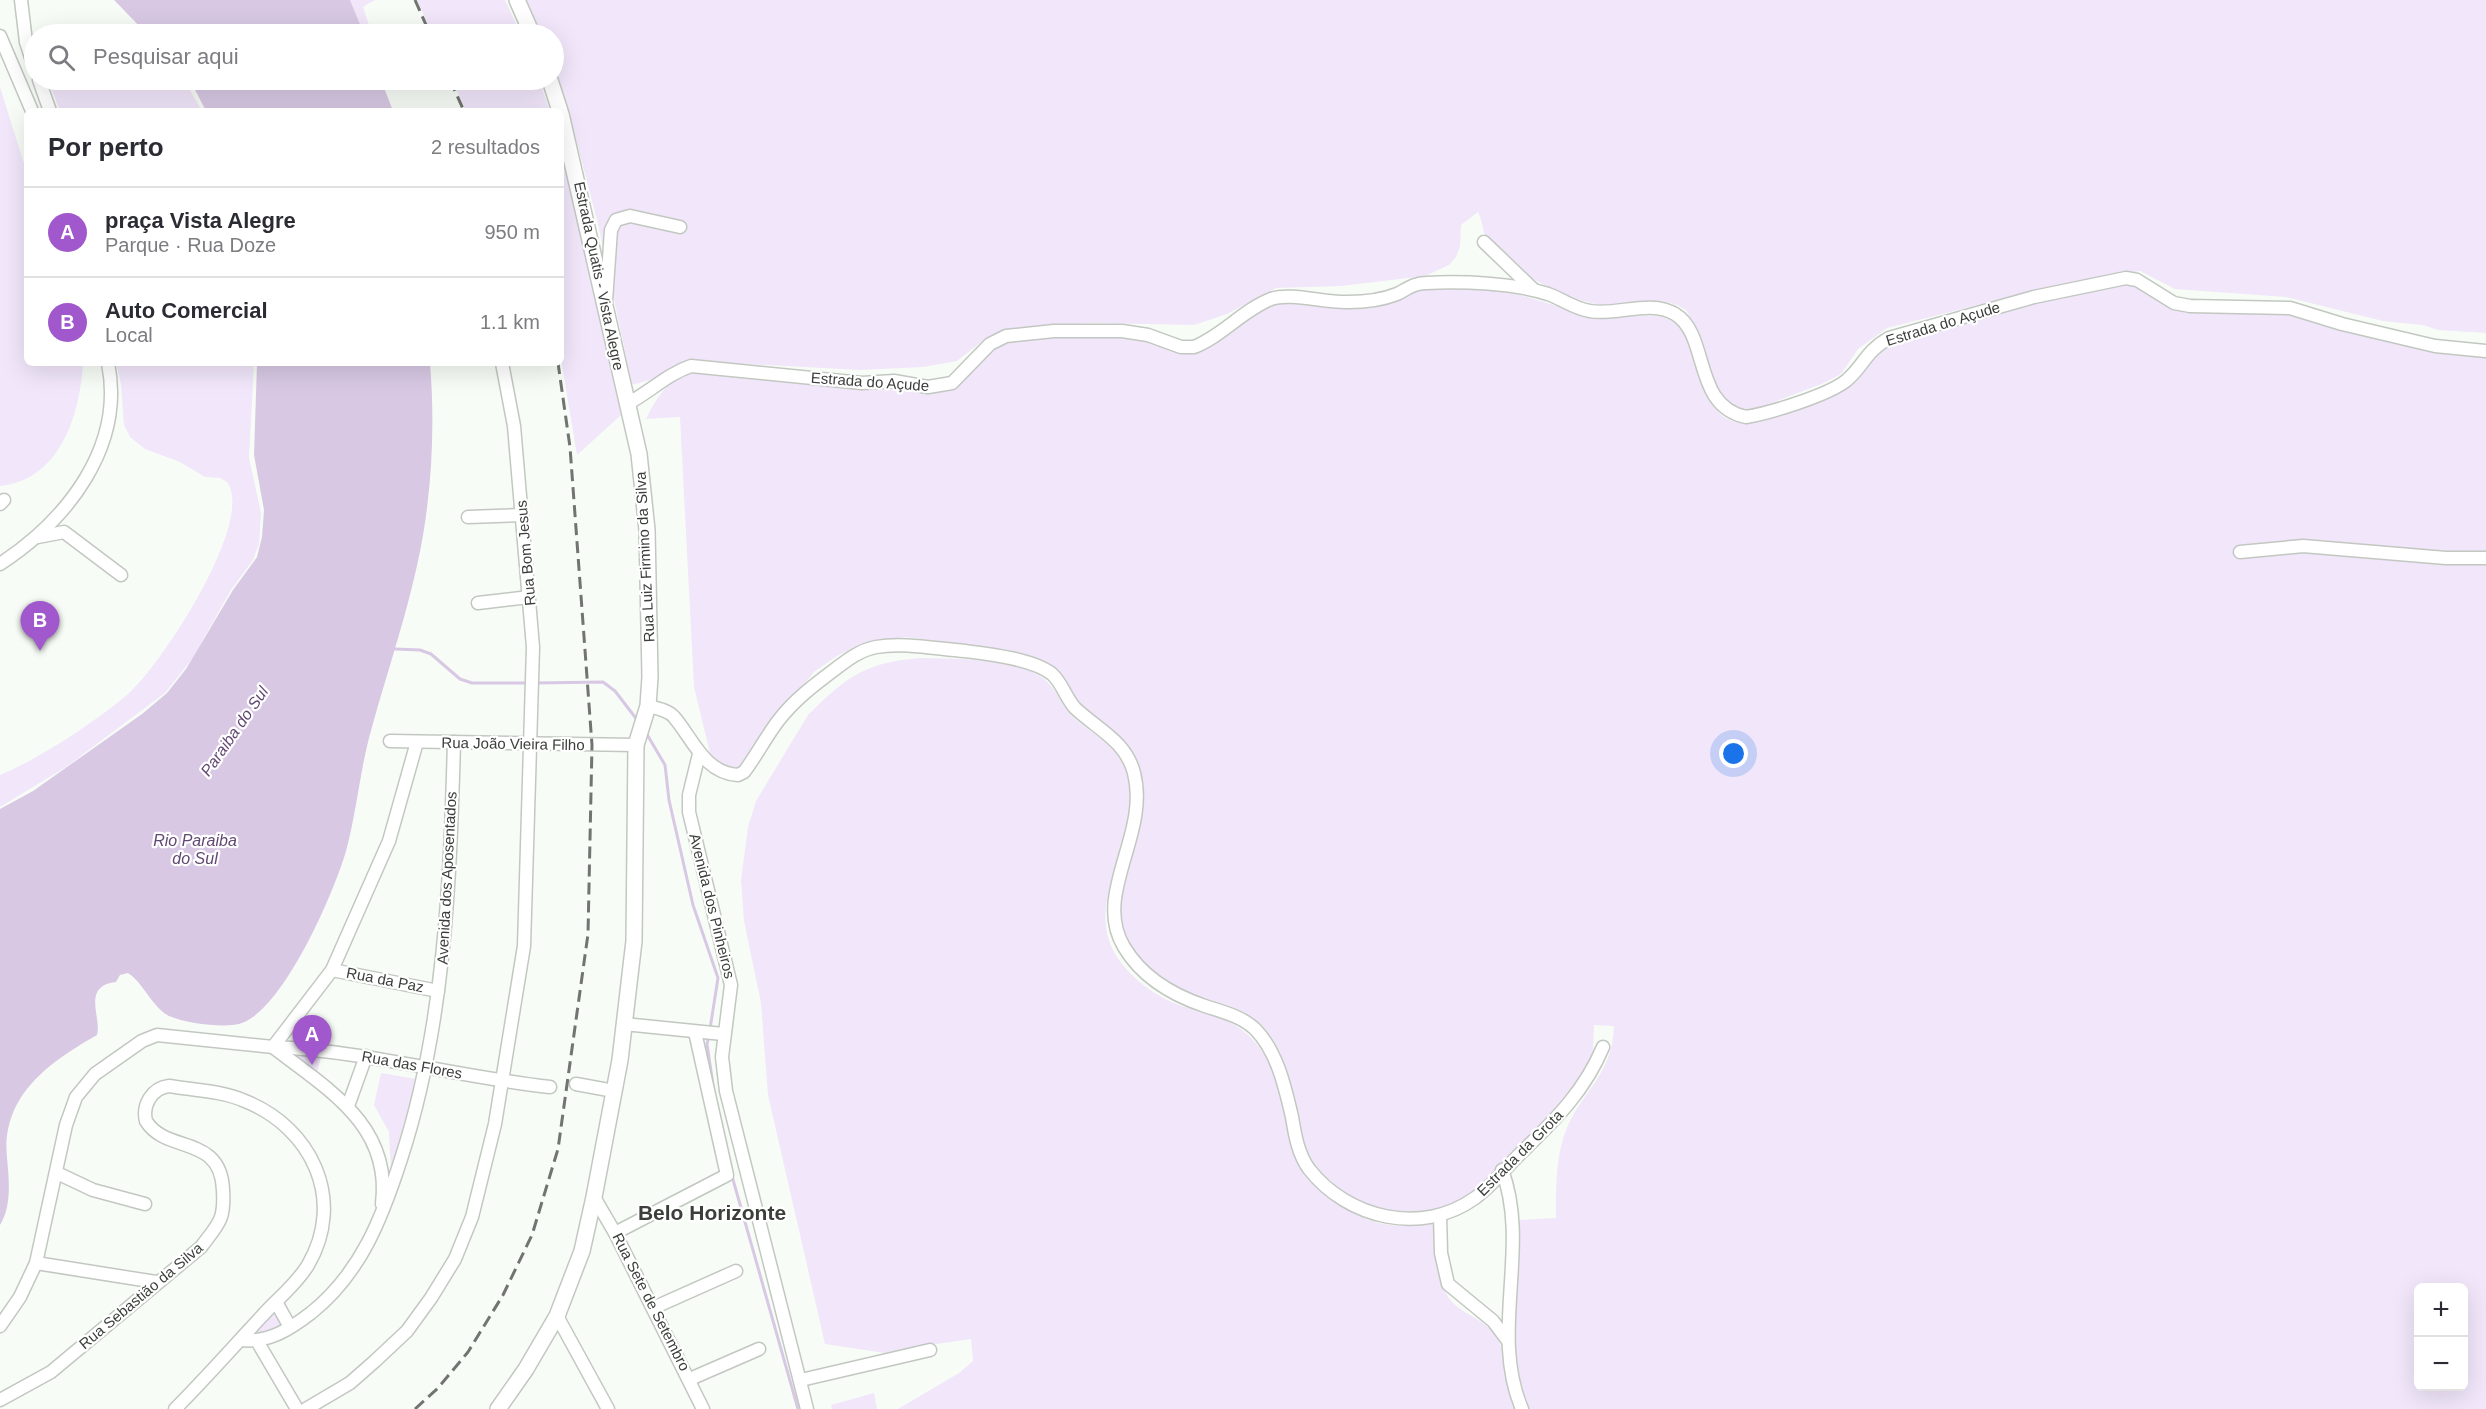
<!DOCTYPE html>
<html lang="pt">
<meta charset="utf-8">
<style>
body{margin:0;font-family:Helvetica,sans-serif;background:#f2f2f3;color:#2b2b33}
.controls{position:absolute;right:18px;bottom:18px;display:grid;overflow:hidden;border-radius:9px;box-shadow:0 6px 24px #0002}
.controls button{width:54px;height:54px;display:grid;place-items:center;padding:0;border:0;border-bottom:2px solid #e1e1e2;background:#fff;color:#2b2b33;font:30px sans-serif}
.you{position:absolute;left:1734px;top:754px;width:21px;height:21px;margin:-15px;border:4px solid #fff;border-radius:50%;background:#1a73e8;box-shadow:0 0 0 9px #1a73e833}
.badge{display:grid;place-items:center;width:39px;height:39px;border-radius:50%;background:#a058cc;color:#fff;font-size:20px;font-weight:700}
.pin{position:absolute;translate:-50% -50px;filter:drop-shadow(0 2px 3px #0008)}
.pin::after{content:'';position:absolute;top:32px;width:21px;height:18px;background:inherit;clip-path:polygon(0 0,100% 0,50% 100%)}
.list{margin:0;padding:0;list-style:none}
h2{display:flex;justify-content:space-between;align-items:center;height:78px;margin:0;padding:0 24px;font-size:26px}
h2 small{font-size:20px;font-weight:400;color:#7c7c81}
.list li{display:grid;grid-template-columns:39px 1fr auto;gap:18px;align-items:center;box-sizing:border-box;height:90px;padding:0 24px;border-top:2px solid #e1e1e2}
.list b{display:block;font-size:22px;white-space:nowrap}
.list p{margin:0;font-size:20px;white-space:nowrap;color:#7c7c81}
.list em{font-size:20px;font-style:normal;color:#7c7c81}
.icon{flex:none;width:33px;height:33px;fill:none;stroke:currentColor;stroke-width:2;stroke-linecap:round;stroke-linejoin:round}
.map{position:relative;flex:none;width:2486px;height:1409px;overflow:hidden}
.search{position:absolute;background:#fff;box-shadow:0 6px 24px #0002;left:24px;top:24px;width:540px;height:66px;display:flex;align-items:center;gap:15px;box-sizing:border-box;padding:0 21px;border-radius:33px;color:#7c7c81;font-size:22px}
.panel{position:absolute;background:#fff;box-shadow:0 6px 24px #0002;left:24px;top:108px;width:540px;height:258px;border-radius:9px}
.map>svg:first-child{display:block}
.green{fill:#f1e6fa;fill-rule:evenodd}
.water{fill:#d8c8e4}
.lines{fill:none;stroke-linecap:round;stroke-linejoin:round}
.stream{stroke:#d8c8e4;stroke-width:3}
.minor-casing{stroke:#c2c8c1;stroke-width:15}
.tertiary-casing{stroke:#c2c8c1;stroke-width:18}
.minor{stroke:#fff;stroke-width:12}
.tertiary{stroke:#fff;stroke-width:15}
.rail{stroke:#717470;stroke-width:3;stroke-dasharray:12 6;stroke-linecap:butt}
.labels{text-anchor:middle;stroke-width:4.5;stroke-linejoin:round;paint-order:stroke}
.street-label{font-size:15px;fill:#3b3e3b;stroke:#fff}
.water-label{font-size:16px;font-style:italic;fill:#614872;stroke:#fff}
.district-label{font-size:21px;font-weight:bold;fill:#3b3e3b;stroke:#fff}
</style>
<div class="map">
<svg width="2486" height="1409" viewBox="0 0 2486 1409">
<rect width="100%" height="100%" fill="#f7fdf6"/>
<g class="green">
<path d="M350 0H375L363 7 372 34H364Z"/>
<path d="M417 0H505L521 34H432Z"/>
<path d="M525 0H2486V333L2438 330 2423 325 2383 321 2286 297 2175 289 2140 271 2053 286 1887 328 1858 349 1841 374 1824 383 1750 411H1742L1731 405 1717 391 1687 311C1664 294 1639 304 1612 305 1575 307 1510 271 1489 242 1482 233 1483 221 1478 212L1461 225 1460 246 1456 257 1449 265 1425 276 1341 286 1276 288 1227 314 1194 325 1093 323 1011 328 989 336 957 361 923 367 860 370 688 361C668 368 652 383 632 384L598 224 575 135 554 71V34H540Z"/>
<path d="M48 80H184L202 111H60Z"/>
<path d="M452 80H539L550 111H466Z"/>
<path d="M0 87 27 173V363H83C80 415 60 480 0 486Z"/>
<path d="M561 150 621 415 577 455 561 359Z"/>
<path d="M2128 283 2172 307 2280 311 2342 331 2486 354V1409H1527L1517 1368 1514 1340 1517 1220 1556 1218C1556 1189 1555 1159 1566 1130 1583 1089 1612 1076 1614 1026L1594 1025 1593 1055 1578 1087 1471 1194C1443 1211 1417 1215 1384 1210 1370 1208 1355 1201 1343 1193 1277 1149 1310 1070 1259 1023 1244 1009 1225 1004 1206 999 1166 988 1136 965 1119 927 1115 916 1134 791 1137 769L1077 706 1063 682 999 652 983 647 906 637 866 642 837 656 814 672 774 720 740 770 726 768 711 757 694 687 680 417 646 419C656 399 666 381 688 374 711 367 738 376 761 379 786 382 812 385 838 387 870 390 902 387 934 391L1005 341 1052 336 1130 335 1177 349C1207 335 1237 316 1268 305 1293 297 1317 311 1342 307 1368 303 1394 291 1420 287 1441 284 1468 286 1489 289 1526 293 1561 310 1597 317 1624 322 1657 306 1680 326 1706 349 1695 421 1744 423 1762 424 1830 400 1844 389 1861 375 1870 355 1891 346 1962 315 2052 298 2128 283ZM2418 1288H2464V1386H2418Z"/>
<path d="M116 363H254L249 458 261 513 259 544 253 560 231 590 192 659 165 693 66 767 0 807V775C37 760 97 721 128 694 160 667 256 521 227 482L220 478 205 477 180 462 145 449 130 437 124 425 121 384Z"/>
<path d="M921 658C954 659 1018 657 1044 679 1057 689 1062 707 1074 718 1088 731 1109 741 1119 757 1159 819 1082 889 1113 950 1126 975 1155 997 1182 1006 1203 1013 1230 1018 1248 1035 1282 1066 1278 1101 1292 1141 1295 1151 1306 1161 1313 1170 1321 1180 1329 1193 1338 1202 1363 1225 1405 1232 1436 1221 1437 1252 1432 1291 1462 1310 1475 1319 1488 1323 1497 1338 1508 1356 1507 1387 1516 1409H898L959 1373 973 1361 971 1339 923 1346 891 1354 825 1344 768 1095 761 1003 744 921 741 880 748 827 756 801 808 715C846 677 866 662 921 658Z"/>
<path d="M289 1053 321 1056 317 1074Z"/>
<path d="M381 1073 416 1079 391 1170 389 1132 374 1105Z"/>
<path d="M272 1312 284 1327 251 1339Z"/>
<path d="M874 1393 877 1409H832L831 1405Z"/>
</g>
<g class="water">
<path d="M114 0H350L364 34H147Z"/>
<path d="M190 80H381L393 111H206Z"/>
<path d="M257 363H430C434 411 433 460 427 508 418 583 392 655 372 727 360 768 357 811 346 851 334 893 282 1013 239 1024 223 1028 177 1023 164 1013 149 1001 143 983 128 973L120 975 116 982C81 986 102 1018 97 1035 50 1062 1 1095 7 1158 9 1179 12 1206 0 1225V809L33 791 142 714 167 693 186 669 233 590 257 557 262 537 264 510 254 455Z"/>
</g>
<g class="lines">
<g class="stream">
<path d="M395 649 420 650 431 654 460 679 472 683H530"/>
<path d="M536 683 603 682 615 691 638 721"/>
<path d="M645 731 665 765 669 800 693 905 718 978 710 1029"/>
<path d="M709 1035 707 1044 713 1085"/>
<path d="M732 1176 798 1409"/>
</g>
<g class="minor-casing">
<g id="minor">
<path d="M21 0 26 42 34 67"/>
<path d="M0 36 32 111"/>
<path d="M39 80 50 111"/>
<path d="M1484 242 1534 290"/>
<path d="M606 301 611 230 616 220 630 216 680 227"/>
<path d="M627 404C650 392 667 374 691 366L862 383 894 381 928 387 952 383 990 344 1006 336 1054 331H1122L1148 335 1181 347H1194C1222 336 1243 310 1271 299 1290 292 1325 303 1348 302 1363 302 1382 300 1397 294 1407 289 1414 283 1426 283 1462 281 1514 283 1548 294 1562 299 1575 309 1590 311 1617 316 1650 299 1675 314 1710 335 1692 406 1746 417 1770 413 1829 395 1847 380 1865 364 1865 352 1889 338L2034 297 2126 278 2137 280 2174 303 2190 306 2290 308 2342 324 2435 346 2486 351"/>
<path d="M0 504 4 500"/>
<path d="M468 517 522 515"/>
<path d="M38 537 64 532 121 575"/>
<path d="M2240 552 2303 546 2446 558H2486"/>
<path d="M0 564C67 520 125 447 108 363"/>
<path d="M478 603 529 597"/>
<path d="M648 706C656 708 668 710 674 717 693 739 704 773 738 775L744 772C756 756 766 737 778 721 794 700 814 685 834 670 847 660 860 650 876 647 904 642 937 649 965 651 989 654 1033 659 1052 674 1062 683 1066 698 1075 708 1097 729 1126 741 1134 773 1150 835 1092 894 1124 947 1142 977 1172 995 1205 1006 1223 1012 1241 1016 1255 1029 1277 1051 1285 1087 1292 1117 1295 1135 1298 1154 1309 1169 1348 1219 1422 1236 1475 1198 1493 1185 1508 1165 1524 1150 1557 1118 1585 1090 1603 1047"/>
<path d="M390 741 636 745"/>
<path d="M699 754 689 795V812L731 985 722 1057 726 1091 807 1409"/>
<path d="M332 970 438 991"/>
<path d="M624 1024 723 1034"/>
<path d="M273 1047C367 1051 457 1077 550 1087"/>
<path d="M273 1047C327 1089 392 1125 382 1204"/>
<path d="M576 1084 614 1091"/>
<path d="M348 1106 366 1056"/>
<path d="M1502 1170C1531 1247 1489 1332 1522 1409"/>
<path d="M57 1173 93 1190 145 1204"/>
<path d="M594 1197 615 1233 703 1409"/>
<path d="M1440 1215 1441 1253 1448 1284 1493 1321 1508 1341"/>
<path d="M615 1233 727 1175 695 1032"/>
<path d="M36 1263 156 1282"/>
<path d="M276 1302 290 1327"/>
<path d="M653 1308 736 1271"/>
<path d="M557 1316 608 1409"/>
<path d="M0 1326 20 1297 36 1263 66 1125 76 1097 95 1074 142 1041 157 1035 273 1047 332 970 389 841 417 742"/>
<path d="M241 1340C269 1343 290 1329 311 1313 361 1273 382 1218 401 1159 445 1024 450 883 454 742"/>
<path d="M257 1341 297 1409"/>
<path d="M690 1379 759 1349"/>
<path d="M801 1380 930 1350"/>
<path d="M0 1400 51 1372 201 1247C218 1224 225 1221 223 1190 221 1134 166 1154 146 1121 142 1105 152 1088 169 1086 194 1090 222 1091 245 1101 312 1128 346 1200 308 1265 296 1285 277 1299 262 1316 233 1347 205 1379 175 1409"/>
<path d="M306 1409 350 1383 375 1361 407 1331 431 1298 455 1259 472 1217 495 1124 524 946 533 647 514 426 502 363"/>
</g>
</g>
<g class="tertiary-casing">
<g id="tertiary">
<path d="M517 0 532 34"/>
<path d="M550 80 560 111"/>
<path d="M498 1409 526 1369 557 1316 582 1251 594 1197 620 1060 634 941 636 745 648 706 650 677 647 530 639 454 561 114"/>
</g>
</g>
<use href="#minor" class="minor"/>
<use href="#tertiary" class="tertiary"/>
<g class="rail">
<path d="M415 0 430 34"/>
<path d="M450 80 464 111"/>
<path d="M415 1409 438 1388 468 1352 503 1295 532 1235 558 1149 588 934 592 745 570 447 558 363"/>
</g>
</g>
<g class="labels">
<g class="street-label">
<text transform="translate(599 276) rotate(78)" y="5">Estrada Quatis - Vista Alegre</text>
<text transform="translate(1943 324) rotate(-17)" y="5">Estrada do Açude</text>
<text transform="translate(870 382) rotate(4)" y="5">Estrada do Açude</text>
<text transform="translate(526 553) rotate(-95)" y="5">Rua Bom Jesus</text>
<text transform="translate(645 557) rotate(-93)" y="5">Rua Luiz Firmino da Silva</text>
<text transform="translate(513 744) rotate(1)" y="5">Rua João Vieira Filho</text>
<text transform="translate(447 878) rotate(-87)" y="5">Avenida dos Aposentados</text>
<text transform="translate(712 906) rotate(76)" y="5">Avenida dos Pinheiros</text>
<text transform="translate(385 980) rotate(11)" y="5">Rua da Paz</text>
<text transform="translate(412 1065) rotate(10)" y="5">Rua das Flores</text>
<text transform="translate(1520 1153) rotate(-45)" y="5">Estrada da Grota</text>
<text transform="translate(141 1296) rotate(-40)" y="5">Rua Sebastião da Silva</text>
<text transform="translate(651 1302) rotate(63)" y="5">Rua Sete de Setembro</text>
</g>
<g class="water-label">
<text transform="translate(234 731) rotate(-55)" y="6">Paraiba do Sul</text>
<text x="195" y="846">Rio Paraiba<tspan x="195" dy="18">do Sul</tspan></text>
</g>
<g class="district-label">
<text x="712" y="1220">Belo Horizonte</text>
</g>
</g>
</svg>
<div class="controls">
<button>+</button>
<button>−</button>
</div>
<div class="you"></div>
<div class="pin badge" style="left:312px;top:1065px">A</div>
<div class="pin badge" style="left:40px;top:651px">B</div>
<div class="search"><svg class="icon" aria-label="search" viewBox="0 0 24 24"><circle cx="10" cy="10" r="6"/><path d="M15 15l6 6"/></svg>Pesquisar aqui</div>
<section class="panel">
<h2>Por perto<small>2 resultados</small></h2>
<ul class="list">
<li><span class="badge">A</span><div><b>praça Vista Alegre</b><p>Parque · Rua Doze</p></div><em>950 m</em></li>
<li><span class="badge">B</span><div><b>Auto Comercial</b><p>Local</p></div><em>1.1 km</em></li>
</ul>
</section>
</div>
